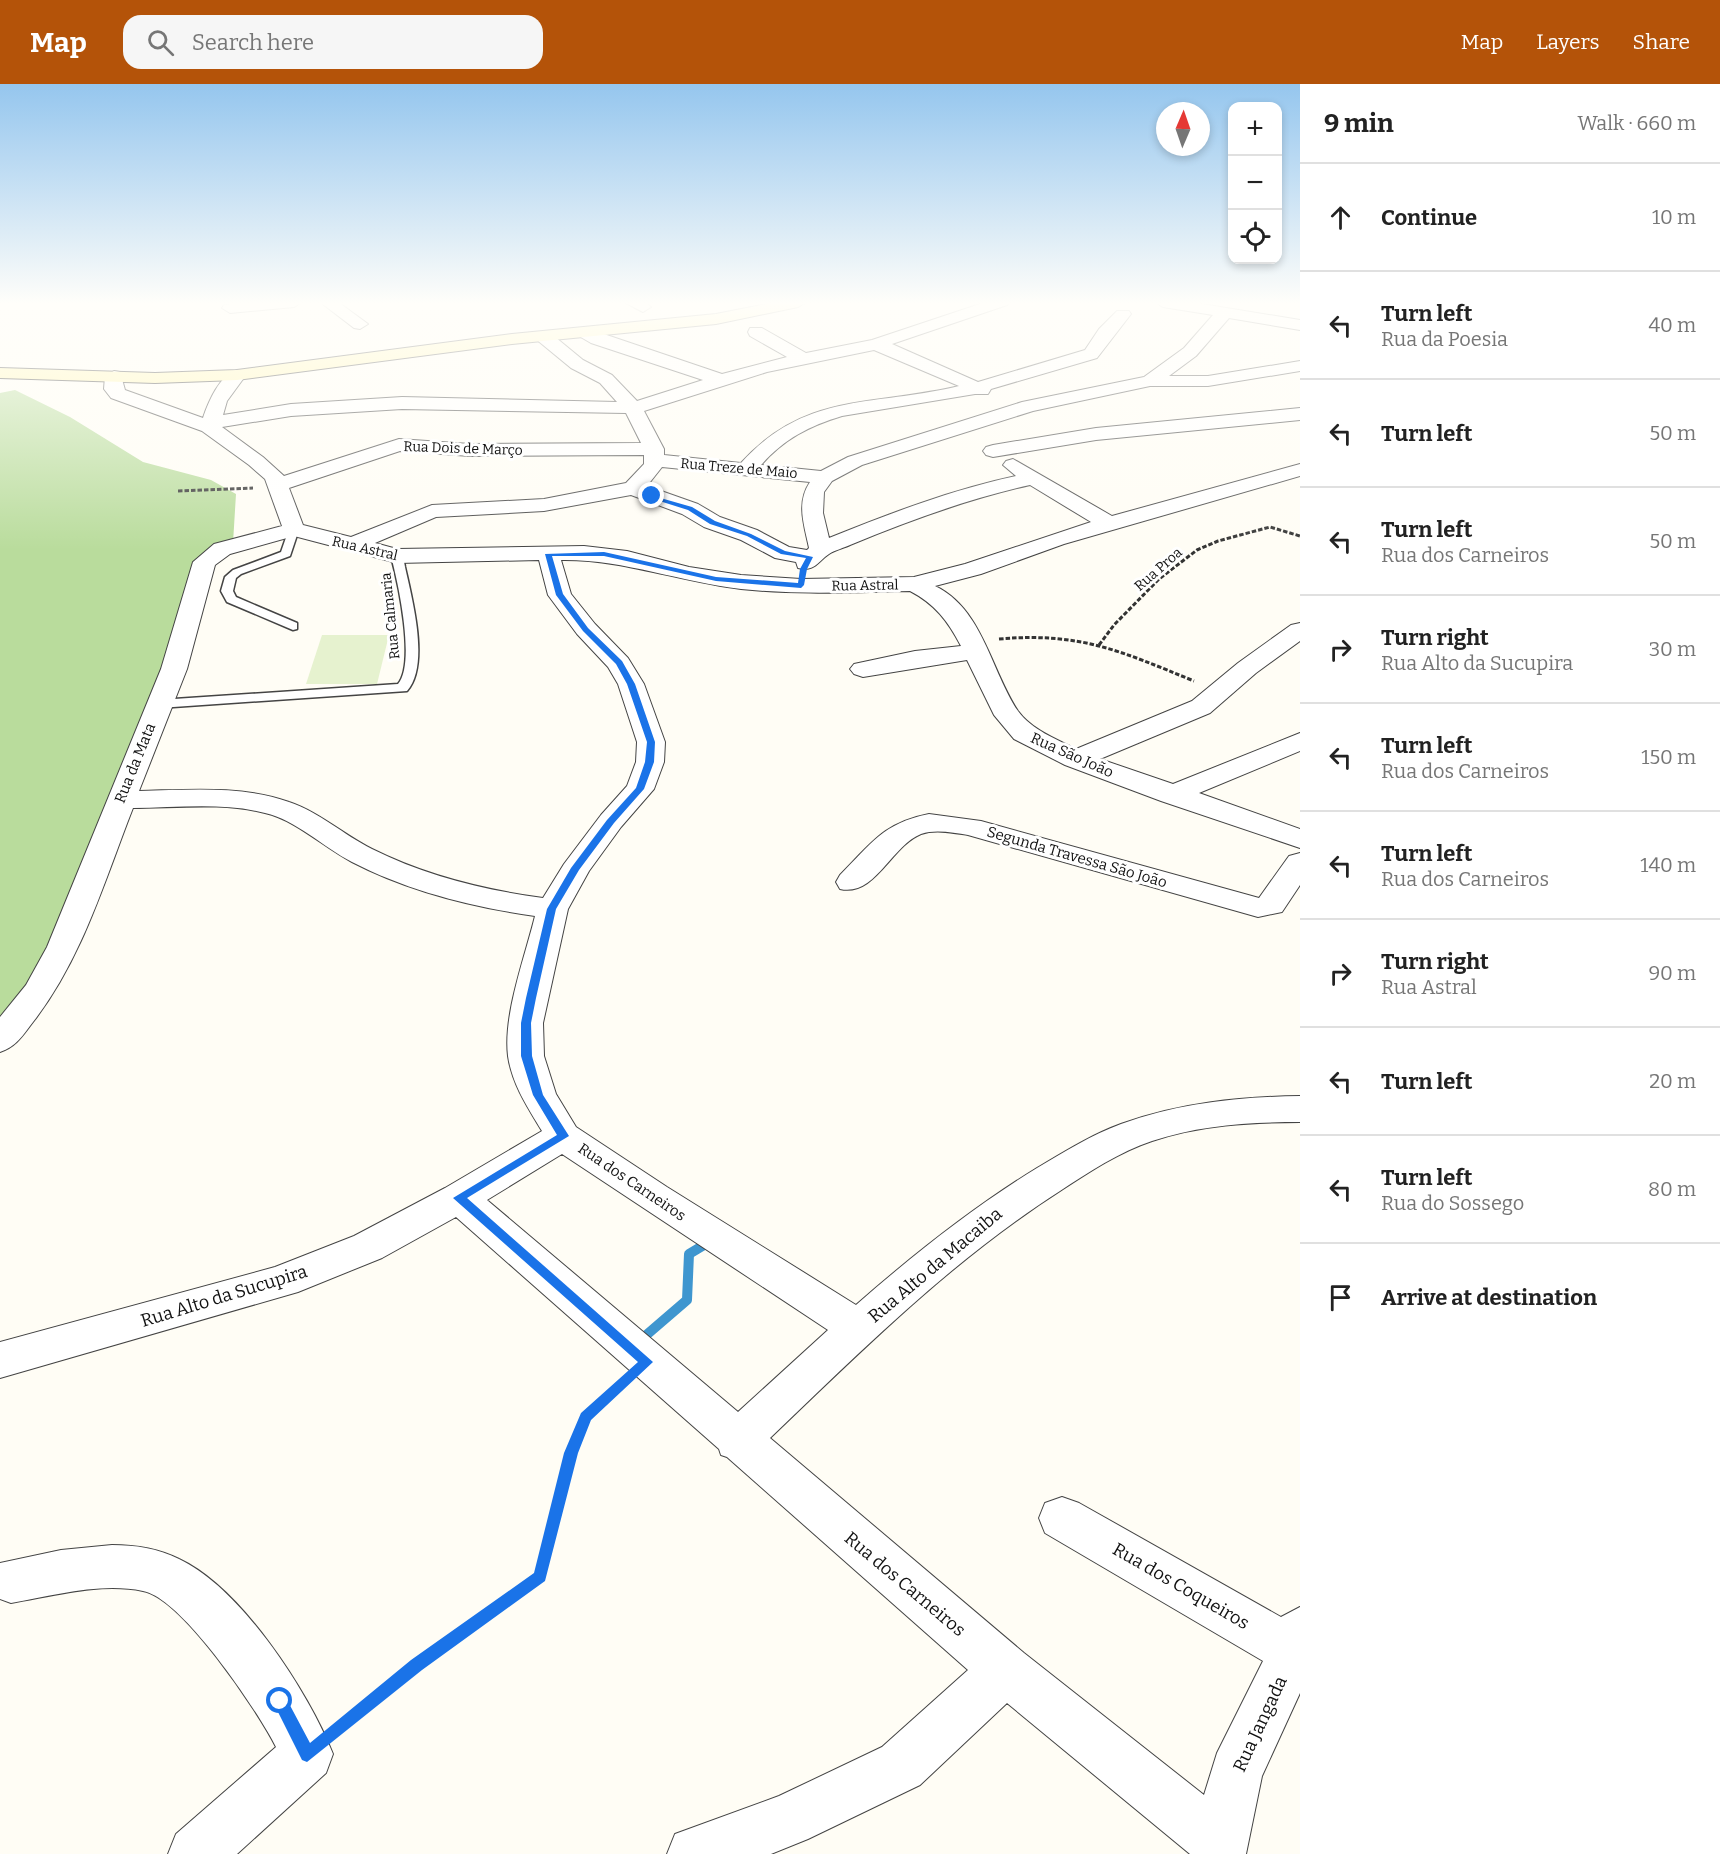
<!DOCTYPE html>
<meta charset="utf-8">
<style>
body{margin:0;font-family:Bitter,serif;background:#f6f6f6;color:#222}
.controls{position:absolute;right:18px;top:18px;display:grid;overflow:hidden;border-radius:12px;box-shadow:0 3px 9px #0003}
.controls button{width:54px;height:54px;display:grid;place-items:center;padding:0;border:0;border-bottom:2px solid #e0e0e0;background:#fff;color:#222;font:30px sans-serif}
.compass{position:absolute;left:1156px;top:18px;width:54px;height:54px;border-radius:50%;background:#fff;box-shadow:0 3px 9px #0003;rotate:2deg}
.stop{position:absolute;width:18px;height:18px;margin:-14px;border:4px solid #1a73e8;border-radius:50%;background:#fff}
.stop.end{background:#1a73e8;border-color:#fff;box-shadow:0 2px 6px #0008}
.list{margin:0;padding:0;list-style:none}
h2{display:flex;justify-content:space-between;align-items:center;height:78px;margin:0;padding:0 24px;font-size:26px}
h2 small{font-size:20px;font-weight:400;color:#767676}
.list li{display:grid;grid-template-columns:39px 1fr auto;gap:18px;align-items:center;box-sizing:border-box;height:108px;padding:0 24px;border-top:2px solid #e0e0e0}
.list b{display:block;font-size:22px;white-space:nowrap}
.list p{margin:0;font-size:20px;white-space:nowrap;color:#767676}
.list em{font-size:20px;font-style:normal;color:#767676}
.icon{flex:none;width:33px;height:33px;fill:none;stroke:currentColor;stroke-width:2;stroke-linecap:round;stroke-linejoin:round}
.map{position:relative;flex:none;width:1300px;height:1770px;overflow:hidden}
header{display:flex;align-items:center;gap:36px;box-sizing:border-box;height:84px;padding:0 30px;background:#b45309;color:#fff}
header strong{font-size:28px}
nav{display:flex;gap:33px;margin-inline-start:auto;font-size:21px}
.search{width:420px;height:54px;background:#f6f6f6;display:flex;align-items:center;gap:15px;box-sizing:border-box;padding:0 21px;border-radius:18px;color:#767676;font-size:22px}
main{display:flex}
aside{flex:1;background:#fff}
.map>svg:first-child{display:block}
.forest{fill:#b9dc9c}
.pitch{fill:#e6f2cf}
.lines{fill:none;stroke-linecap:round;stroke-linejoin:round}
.stream{stroke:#3f96cf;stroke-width:10}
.lane-casing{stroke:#444;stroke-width:3}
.street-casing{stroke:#444;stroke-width:2}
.secondary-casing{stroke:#333;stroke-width:2}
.path-far1{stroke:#333;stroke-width:3;stroke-dasharray:4.5 2;stroke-linecap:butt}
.path{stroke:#333;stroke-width:5;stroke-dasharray:9 4.5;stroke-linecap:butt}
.lane{fill:#fff;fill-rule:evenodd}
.street{fill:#fff;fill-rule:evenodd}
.secondary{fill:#fff6b0;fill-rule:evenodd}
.route{fill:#1a73e8}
.labels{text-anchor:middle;stroke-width:6;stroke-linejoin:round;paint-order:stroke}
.far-street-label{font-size:14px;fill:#111;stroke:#fff}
.street-label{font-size:15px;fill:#111;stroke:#fff}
.near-street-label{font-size:18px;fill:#111;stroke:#fff}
</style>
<header>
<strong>Map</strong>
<div class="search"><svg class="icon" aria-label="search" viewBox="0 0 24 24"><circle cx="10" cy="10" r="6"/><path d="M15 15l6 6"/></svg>Search here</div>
<nav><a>Map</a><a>Layers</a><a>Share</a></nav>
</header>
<main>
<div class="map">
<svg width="1300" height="1770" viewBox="0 0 1300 1770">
<rect width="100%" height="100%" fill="#fffdf5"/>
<path class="forest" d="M15 306 70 333 143 378 211 396 236 410 233 459 203 469 63 860 0 952V309Z"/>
<path class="pitch" d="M322 551H389L377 600H306Z"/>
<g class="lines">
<path class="stream" d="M644 1253 687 1216 689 1170 709 1158"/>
<g class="lane-casing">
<g id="lane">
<path d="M294 442 299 445 290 472 241 490 236 494 233 507 236 513 297 539V545L293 546 227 518 221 507 225 493 233 486 281 468 289 445Z"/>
<path d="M397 469 403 472 405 483C412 515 430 581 407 607L159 624 152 620 159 616 398 600C416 579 398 498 391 472Z"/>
</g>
</g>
<g class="street-casing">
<g id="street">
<path d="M245 218H302L294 223 230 229 222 224 224 221Z"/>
<path d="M320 218H338L368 240 360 245 354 244Z"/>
<path d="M624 218H645L651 223 643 228Z"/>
<path d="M986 218H1009L1007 221 892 260 978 298 1085 266 1099 245 1117 227H1129L1131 230 1097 274 991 305 988 310H975L842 332C809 342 784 355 761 381L821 387 848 373 1022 318 1144 293 1184 264 1213 231 1163 223 1155 218H1190L1300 236V246L1229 234 1196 272 1169 292H1208L1300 277V287L1208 302H1150L1033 327 862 381 832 397 824 408 823 429 829 454C891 429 951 406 1016 392L1003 381 1006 377 1013 375 1112 432 1300 380V392L1064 460 981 490 935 502C983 525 991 587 1018 627 1032 646 1056 655 1076 665L1192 617 1238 579 1291 541 1300 539V557L1256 589 1210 629 1100 675 1173 700 1300 649V667L1199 709 1300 745V764L1161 717 1065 681 1014 655 994 631 967 576 863 593 854 590 850 585 854 580 915 567 961 562C948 537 935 520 910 507 854 508 797 511 741 505 680 498 623 475 561 476L571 510 595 540 628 574 644 600 665 658 664 678 654 705 621 743 589 787 568 825 543 939 544 972 556 1010 576 1043 667 1103 856 1221C913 1171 972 1124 1037 1084 1064 1068 1091 1051 1121 1040 1179 1019 1239 1013 1300 1012V1038C1251 1038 1199 1041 1152 1057 1119 1068 1089 1088 1060 1107 952 1176 862 1266 770 1354L1024 1569 1204 1711 1217 1669 1263 1577 1045 1449 1039 1434 1045 1419 1062 1413 1079 1419 1281 1533 1300 1523V1609L1262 1692 1246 1770H1190L1007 1619 920 1701 808 1755 771 1770H667L675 1750 779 1712 882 1663 968 1586 727 1373 721 1371 719 1365 456 1133 382 1174 298 1208 0 1294V1258L275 1183 354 1152 445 1104 542 1047C528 1024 512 1000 508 972 503 930 525 873 535 832 472 823 408 807 352 778 323 763 296 736 265 729 223 718 175 724 133 724 104 798 82 875 33 938 23 951 16 963 0 968V933L26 901 47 863 161 585 193 478 214 460 282 442 265 395 249 381 202 347 111 314 104 305 105 292 114 287 120 288 125 306 203 334C208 319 220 290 237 286L246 291 227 317 223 331 291 320 402 313 617 318 600 299 571 284 537 256 535 252 537 248H549L583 276 612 291 637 317 703 296 591 259 572 248 574 244H586L722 290 787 273 750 252 748 248 750 244H762L806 269 872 256ZM874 266 959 302C873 323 806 307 741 379L664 371V365L644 327 767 288ZM402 325 626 329 641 359 470 360 399 355 284 392 263 373 222 343 291 332ZM400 367 470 372 644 371V380L626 399 544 415 432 421 351 453 303 441 289 404ZM662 383 810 398C796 419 804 440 809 464L807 466 789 463 757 446 720 433 698 420 647 402ZM1030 401 1091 438 965 480 914 493 801 495 741 491 689 483 627 467 584 462 397 465 375 459 436 433 544 427 631 411 682 430 704 443 741 456 775 474 796 478 798 484C815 488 817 478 829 470 835 466 844 464 850 461 910 436 968 415 1030 401ZM294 452 397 479 539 476 548 511 577 550 608 583 618 600 637 658 636 678 627 702 601 731 564 780 543 814C484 806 426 792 372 765 344 751 319 728 289 718 242 701 188 706 139 707L187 585 215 481 230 470ZM562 1070 828 1246 738 1328 487 1116Z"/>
<path d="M1300 324V336L1096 356 993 373 986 371 983 367 986 363 993 361 1096 344Z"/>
<path d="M929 730 981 737 1259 814 1289 772 1300 769V801L1282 828 1258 833 968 751C954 749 936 745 921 750 891 762 875 813 840 805L836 798 840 791C871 760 883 739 929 730Z"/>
<path d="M112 1461C136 1461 157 1464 179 1475 241 1504 308 1607 333 1670L326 1689 237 1770H168L176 1750 276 1663C258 1627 182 1514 143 1507 100 1498 53 1512 11 1519L0 1515V1479L61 1466Z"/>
</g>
</g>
<g class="secondary-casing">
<path id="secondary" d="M776 218H806L798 223 716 240 512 260 237 296 155 299 0 294V284L155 289 237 286 512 250 716 230Z"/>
</g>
<g class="path-far1">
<path d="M178 407 253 404"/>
<path d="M999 555C1081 548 1120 567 1194 597"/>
<path d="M1099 561 1114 541 1159 495 1197 466 1218 457 1270 443 1300 452"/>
</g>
<path class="path" d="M338 1645 416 1581 540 1492 571 1369 586 1333 622 1299"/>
<use href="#lane" class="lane"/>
<use href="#street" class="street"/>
<use href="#secondary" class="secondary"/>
</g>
<linearGradient id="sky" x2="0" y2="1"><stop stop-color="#95c6ee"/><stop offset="0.47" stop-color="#fffefa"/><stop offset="1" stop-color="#fffefa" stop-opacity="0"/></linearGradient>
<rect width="1300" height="466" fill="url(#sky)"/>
<path class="route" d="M650 411 692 423 715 437 751 450 785 467 813 473 807 485 804 501 801 504 716 497 604 472H552L563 510 588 544 622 577 635 600 655 658 654 678 644 705 614 739 579 786 556 825 536 914 531 939 532 972 543 1011 569 1052 467 1114 653 1278 591 1336 578 1369 545 1497 422 1586 307 1678 302 1676 275 1622 272 1617 275 1612 280 1610 285 1612 310 1659 411 1576 534 1489 564 1369 581 1329 638 1278 453 1114 557 1051 533 1011 521 972V939L526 914 547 825 571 784 607 736 636 704 645 678 647 658 627 600 616 580 583 547 556 511 545 470 604 468 716 493 798 499 800 485 806 474 781 470 747 452 710 440 688 426 650 414Z"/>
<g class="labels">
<g class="far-street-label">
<text transform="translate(463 364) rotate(2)" y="5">Rua Dois de Março</text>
<text transform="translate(739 384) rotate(5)" y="5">Rua Treze de Maio</text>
<text transform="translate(365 464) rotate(13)" y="5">Rua Astral</text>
<text transform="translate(1158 485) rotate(-41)" y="5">Rua Proa</text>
<text transform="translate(865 501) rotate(-1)" y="5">Rua Astral</text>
<text transform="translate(390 532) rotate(-96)" y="5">Rua Calmaria</text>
</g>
<g class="street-label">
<text transform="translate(1072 671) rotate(24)" y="5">Rua São João</text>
<text transform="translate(135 679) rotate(-68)" y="5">Rua da Mata</text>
<text transform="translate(1077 773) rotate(16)" y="5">Segunda Travessa São João</text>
<text transform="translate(632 1098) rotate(34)" y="5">Rua dos Carneiros</text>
</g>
<g class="near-street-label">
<text transform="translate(935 1181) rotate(-40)" y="6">Rua Alto da Macaiba</text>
<text transform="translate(224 1212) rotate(-17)" y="6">Rua Alto da Sucupira</text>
<text transform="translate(905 1500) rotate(40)" y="6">Rua dos Carneiros</text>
<text transform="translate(1181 1502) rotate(30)" y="6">Rua dos Coqueiros</text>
<text transform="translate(1260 1640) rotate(-65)" y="6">Rua Jangada</text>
</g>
</g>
</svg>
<div class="controls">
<button>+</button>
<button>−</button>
<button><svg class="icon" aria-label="locate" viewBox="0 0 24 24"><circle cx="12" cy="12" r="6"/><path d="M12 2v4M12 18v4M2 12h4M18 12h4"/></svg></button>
</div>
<svg class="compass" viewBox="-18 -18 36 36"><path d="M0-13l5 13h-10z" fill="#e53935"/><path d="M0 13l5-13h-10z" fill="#767676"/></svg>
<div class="stop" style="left:280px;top:1617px"></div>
<div class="stop end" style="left:652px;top:412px"></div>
</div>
<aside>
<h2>9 min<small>Walk · 660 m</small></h2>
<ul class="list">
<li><svg class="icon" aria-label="ahead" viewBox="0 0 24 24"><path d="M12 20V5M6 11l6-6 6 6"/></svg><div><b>Continue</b></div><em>10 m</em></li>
<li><svg class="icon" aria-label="left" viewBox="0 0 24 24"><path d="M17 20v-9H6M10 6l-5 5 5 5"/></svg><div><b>Turn left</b><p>Rua da Poesia</p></div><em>40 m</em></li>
<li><svg class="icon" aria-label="left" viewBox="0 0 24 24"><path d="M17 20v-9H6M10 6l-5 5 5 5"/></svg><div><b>Turn left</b></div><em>50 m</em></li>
<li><svg class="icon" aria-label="left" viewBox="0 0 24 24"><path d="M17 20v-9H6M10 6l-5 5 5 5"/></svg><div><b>Turn left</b><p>Rua dos Carneiros</p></div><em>50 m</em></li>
<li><svg class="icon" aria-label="right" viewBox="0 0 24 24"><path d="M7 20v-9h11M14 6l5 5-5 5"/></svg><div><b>Turn right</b><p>Rua Alto da Sucupira</p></div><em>30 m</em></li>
<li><svg class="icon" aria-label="left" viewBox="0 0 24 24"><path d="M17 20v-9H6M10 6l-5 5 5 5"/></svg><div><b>Turn left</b><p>Rua dos Carneiros</p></div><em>150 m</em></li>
<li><svg class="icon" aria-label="left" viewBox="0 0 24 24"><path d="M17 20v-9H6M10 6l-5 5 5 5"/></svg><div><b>Turn left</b><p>Rua dos Carneiros</p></div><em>140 m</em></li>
<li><svg class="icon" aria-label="right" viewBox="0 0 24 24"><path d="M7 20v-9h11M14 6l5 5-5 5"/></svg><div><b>Turn right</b><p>Rua Astral</p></div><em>90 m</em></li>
<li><svg class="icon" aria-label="left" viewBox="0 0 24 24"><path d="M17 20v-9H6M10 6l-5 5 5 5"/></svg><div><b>Turn left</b></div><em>20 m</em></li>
<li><svg class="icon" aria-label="left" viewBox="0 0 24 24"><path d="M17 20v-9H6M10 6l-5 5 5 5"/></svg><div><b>Turn left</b><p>Rua do Sossego</p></div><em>80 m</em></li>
<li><svg class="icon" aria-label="arrive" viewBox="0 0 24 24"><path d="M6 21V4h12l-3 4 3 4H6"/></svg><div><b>Arrive at destination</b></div></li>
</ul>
</aside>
</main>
